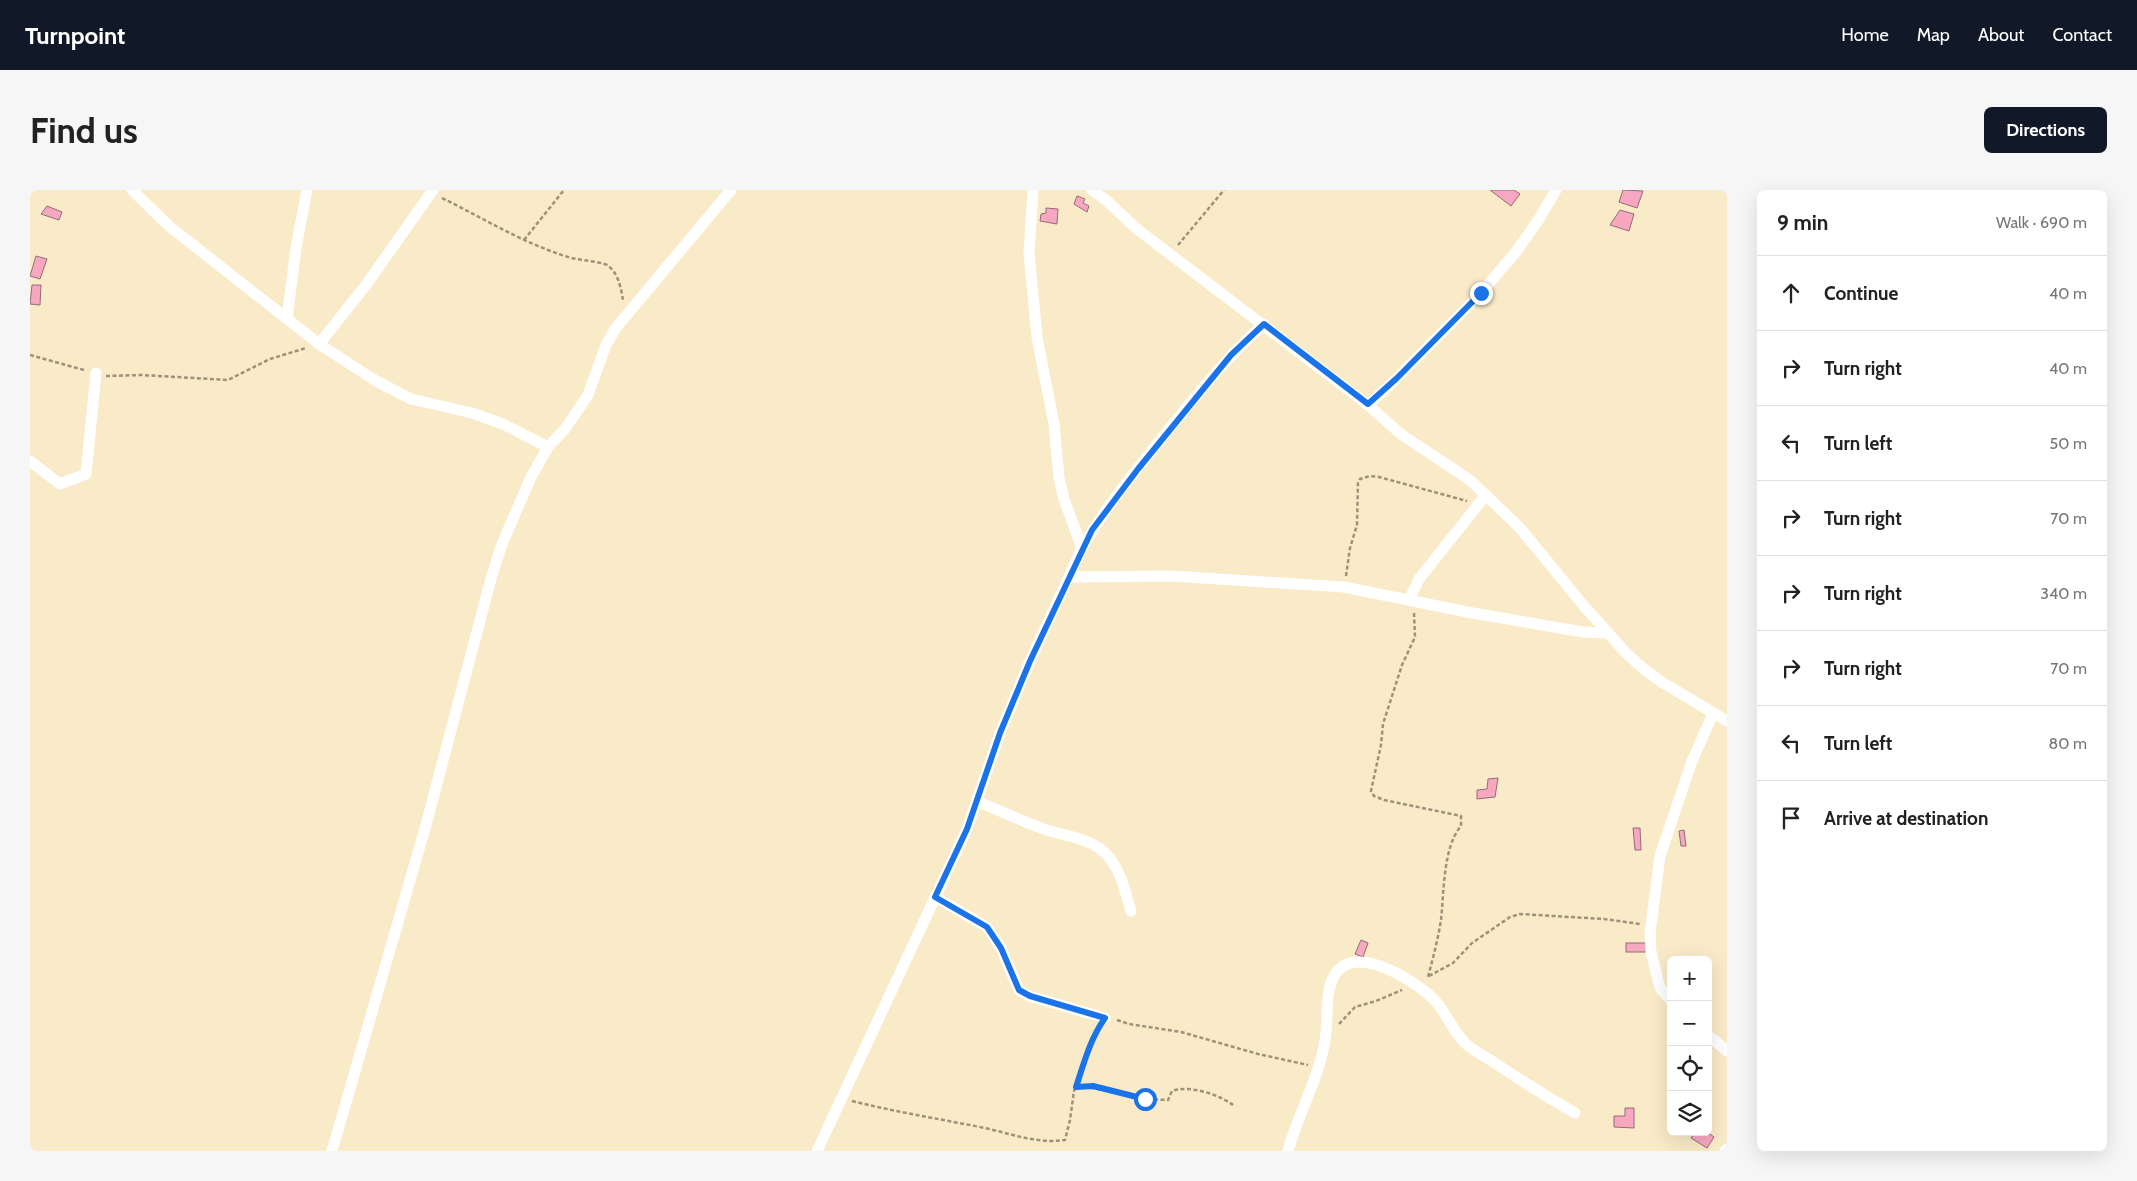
<!DOCTYPE html>
<meta charset="utf-8">
<style>
body{margin:0;font-family:Cabin,sans-serif;background:#f6f6f6;color:#222}
.controls{position:absolute;right:15px;bottom:15px;display:grid;overflow:hidden;border-radius:8px;box-shadow:0 5px 20px #0002}
.controls button{width:45px;height:45px;display:grid;place-items:center;padding:0;border:0;border-bottom:1px solid #e0e0e0;background:#fff;color:#222;font:25px sans-serif}
.stop{position:absolute;width:15px;height:15px;margin:-11px;border:4px solid #1a73e8;border-radius:50%;background:#fff}
.stop.end{background:#1a73e8;border-color:#fff;box-shadow:0 1px 5px #0008}
.list{margin:0;padding:0;list-style:none}
h2{display:flex;justify-content:space-between;align-items:center;height:65px;margin:0;padding:0 20px;font-size:21px}
h2 small{font-size:16px;font-weight:400;color:#767676}
.list li{display:grid;grid-template-columns:32px 1fr auto;gap:15px;align-items:center;box-sizing:border-box;height:75px;padding:0 20px;border-top:1px solid #e0e0e0}
.list b{display:block;font-size:19px;white-space:nowrap}
.list em{font-size:16px;font-style:normal;color:#767676}
.icon{flex:none;width:28px;height:28px;fill:none;stroke:currentColor;stroke-width:2;stroke-linecap:round;stroke-linejoin:round}
.map{position:relative;flex:none;width:1697px;height:961px;overflow:hidden;border-radius:8px}
header{display:flex;align-items:center;gap:30px;box-sizing:border-box;height:70px;padding:0 25px;background:#111827;color:#fff}
header strong{font-size:24px}
nav{display:flex;gap:28px;margin-inline-start:auto;font-size:18px}
.intro{display:flex;align-items:center;justify-content:space-between;box-sizing:border-box;height:120px;padding:0 30px}
h1{margin:0;font-size:35px}
.button{padding:12px 22px;border-radius:8px;background:#111827;color:#fff;font-size:18px;font-weight:700}
main{display:flex;gap:30px;padding:0 30px}
aside{flex:1;background:#fff;border-radius:8px;box-shadow:0 5px 20px #0002}
.map>svg:first-child{display:block}
.building{fill:#f7a7c0;stroke:#926d78}
.lines{fill:none;stroke-linecap:round;stroke-linejoin:round}
.path{stroke:#9d9279;stroke-width:2.5;stroke-dasharray:4 2.5;stroke-linecap:butt}
.street{stroke:#fff;stroke-width:11}
.route{stroke:#1a73e8;stroke-width:6}
</style>
<header>
<strong>Turnpoint</strong>
<nav><a>Home</a><a>Map</a><a>About</a><a>Contact</a></nav>
</header>
<div class="intro"><h1>Find us</h1><a class="button">Directions</a></div>
<main>
<div class="map">
<svg width="1697" height="961" viewBox="0 0 1697 961">
<rect width="100%" height="100%" fill="#f9eac8"/>
<g class="building">
<path d="M1460 0H1484L1490 4 1481 16Z"/>
<path d="M1593 0 1613 1 1607 18 1589 12Z"/>
<path d="M1047 6 1055 9 1053 13 1059 16 1057 22 1044 14Z"/>
<path d="M17 16 32 22 29 30 11 24Z"/>
<path d="M1016 18 1028 19 1027 34 1010 31 1011 24 1016 23Z"/>
<path d="M1590 20 1604 24 1599 41 1580 35Z"/>
<path d="M6 66 17 69 10 89 0 86Z"/>
<path d="M2 95H11L10 115 0 114Z"/>
<path d="M1468 588 1465 607 1447 609V600L1457 599 1458 589Z"/>
<path d="M1603 638H1610L1611 660H1605Z"/>
<path d="M1654 640 1656 656H1651L1649 641Z"/>
<path d="M1331 750 1338 753 1333 767 1325 764Z"/>
<rect x="1596" y="753" width="20" height="9"/>
<path d="M1595 918H1604V938L1584 937V926H1595Z"/>
<path d="M1665 942H1677L1684 947 1677 958 1661 948Z"/>
</g>
<g class="lines">
<g class="path">
<path d="M412 8C453 28 491 52 535 66 549 71 564 70 577 75 588 82 591 98 593 110"/>
<path d="M494 50 534 0"/>
<path d="M1148 55 1194 0"/>
<path d="M0 165 54 180"/>
<path d="M76 186 112 185 198 190 240 169 276 158"/>
<path d="M1316 386 1320 358 1327 335 1328 293 1330 289 1340 286 1349 287 1437 311"/>
<path d="M1384 423 1385 447 1372 475 1353 534 1351 555 1341 601 1344 606 1354 610 1431 626V636C1413 657 1414 702 1411 730 1408 749 1403 768 1398 787"/>
<path d="M1399 786 1423 773 1442 753 1464 738 1480 727 1490 724 1574 729 1610 734"/>
<path d="M1087 830 1099 834 1151 842 1228 864 1278 875"/>
<path d="M1309 834 1325 817 1346 811 1372 800"/>
<path d="M1046 897 1055 866 1067 839"/>
<path d="M822 911C866 922 910 929 955 938 982 944 1007 954 1035 950L1040 930 1044 901 1046 897 1053 896 1115 909 1138 910 1142 901C1160 895 1188 904 1203 915"/>
</g>
<g class="street">
<path d="M102 0 139 36 289 154 346 191 381 209 442 223 473 234 518 257"/>
<path d="M1003 0 999 63 1007 147 1024 234 1029 288 1034 309 1052 358"/>
<path d="M1062 0 1077 11 1107 39 1338 215 1372 245 1440 290 1490 338 1554 416 1596 463 1615 480 1630 491 1697 531"/>
<path d="M257 128 266 58 277 0"/>
<path d="M289 154 336 95 403 0"/>
<path d="M1338 215 1367 188 1451 103 1486 62 1509 29 1526 0"/>
<path d="M0 271 30 294 56 284 66 183"/>
<path d="M1040 387 1141 386 1314 397 1437 422 1553 442 1578 443"/>
<path d="M1379 410 1389 389 1455 306"/>
<path d="M947 611C968 620 989 630 1011 638 1032 646 1061 647 1077 665 1091 680 1095 702 1101 721"/>
<path d="M905 707 957 737 971 758 989 800 999 806 1075 828"/>
<path d="M1641 811 1630 798 1621 762 1620 743 1630 666 1662 571 1683 524"/>
<path d="M1678 845 1697 861"/>
<path d="M302 961 396 635 462 385 472 354 501 287 518 257 535 239 558 205 576 155 585 139 701 0"/>
<path d="M787 961 937 639 970 543 1000 471 1052 358C1075 317 1106 281 1135 244 1166 206 1197 166 1234 134"/>
<path d="M1258 961C1269 920 1292 884 1296 842 1298 824 1295 802 1304 786 1323 750 1391 793 1408 814 1418 827 1424 843 1436 854 1445 862 1458 868 1468 875 1493 892 1519 908 1545 923"/>
<path d="M1695 961 1697 959"/>
</g>
</g>
<g class="lines">
<path class="route" d="M1115 909 1063 896 1046 897C1054 873 1060 849 1075 828L1000 806 989 800 971 758 957 737 905 707 937 639 970 543 1000 471 1062 340 1108 279 1201 165 1234 134 1338 214 1367 188 1451 103"/>
</g>
</svg>
<div class="controls">
<button>+</button>
<button>−</button>
<button><svg class="icon" aria-label="locate" viewBox="0 0 24 24"><circle cx="12" cy="12" r="6"/><path d="M12 2v4M12 18v4M2 12h4M18 12h4"/></svg></button>
<button><svg class="icon" aria-label="layers" viewBox="0 0 24 24"><path d="M12 4l9 5-9 5-9-5zM3 14l9 5 9-5"/></svg></button>
</div>
<div class="stop" style="left:1115px;top:909px"></div>
<div class="stop end" style="left:1451px;top:103px"></div>
</div>
<aside>
<h2>9 min<small>Walk · 690 m</small></h2>
<ul class="list">
<li><svg class="icon" aria-label="ahead" viewBox="0 0 24 24"><path d="M12 20V5M6 11l6-6 6 6"/></svg><div><b>Continue</b></div><em>40 m</em></li>
<li><svg class="icon" aria-label="right" viewBox="0 0 24 24"><path d="M7 20v-9h11M14 6l5 5-5 5"/></svg><div><b>Turn right</b></div><em>40 m</em></li>
<li><svg class="icon" aria-label="left" viewBox="0 0 24 24"><path d="M17 20v-9H6M10 6l-5 5 5 5"/></svg><div><b>Turn left</b></div><em>50 m</em></li>
<li><svg class="icon" aria-label="right" viewBox="0 0 24 24"><path d="M7 20v-9h11M14 6l5 5-5 5"/></svg><div><b>Turn right</b></div><em>70 m</em></li>
<li><svg class="icon" aria-label="right" viewBox="0 0 24 24"><path d="M7 20v-9h11M14 6l5 5-5 5"/></svg><div><b>Turn right</b></div><em>340 m</em></li>
<li><svg class="icon" aria-label="right" viewBox="0 0 24 24"><path d="M7 20v-9h11M14 6l5 5-5 5"/></svg><div><b>Turn right</b></div><em>70 m</em></li>
<li><svg class="icon" aria-label="left" viewBox="0 0 24 24"><path d="M17 20v-9H6M10 6l-5 5 5 5"/></svg><div><b>Turn left</b></div><em>80 m</em></li>
<li><svg class="icon" aria-label="arrive" viewBox="0 0 24 24"><path d="M6 21V4h12l-3 4 3 4H6"/></svg><div><b>Arrive at destination</b></div></li>
</ul>
</aside>
</main>
